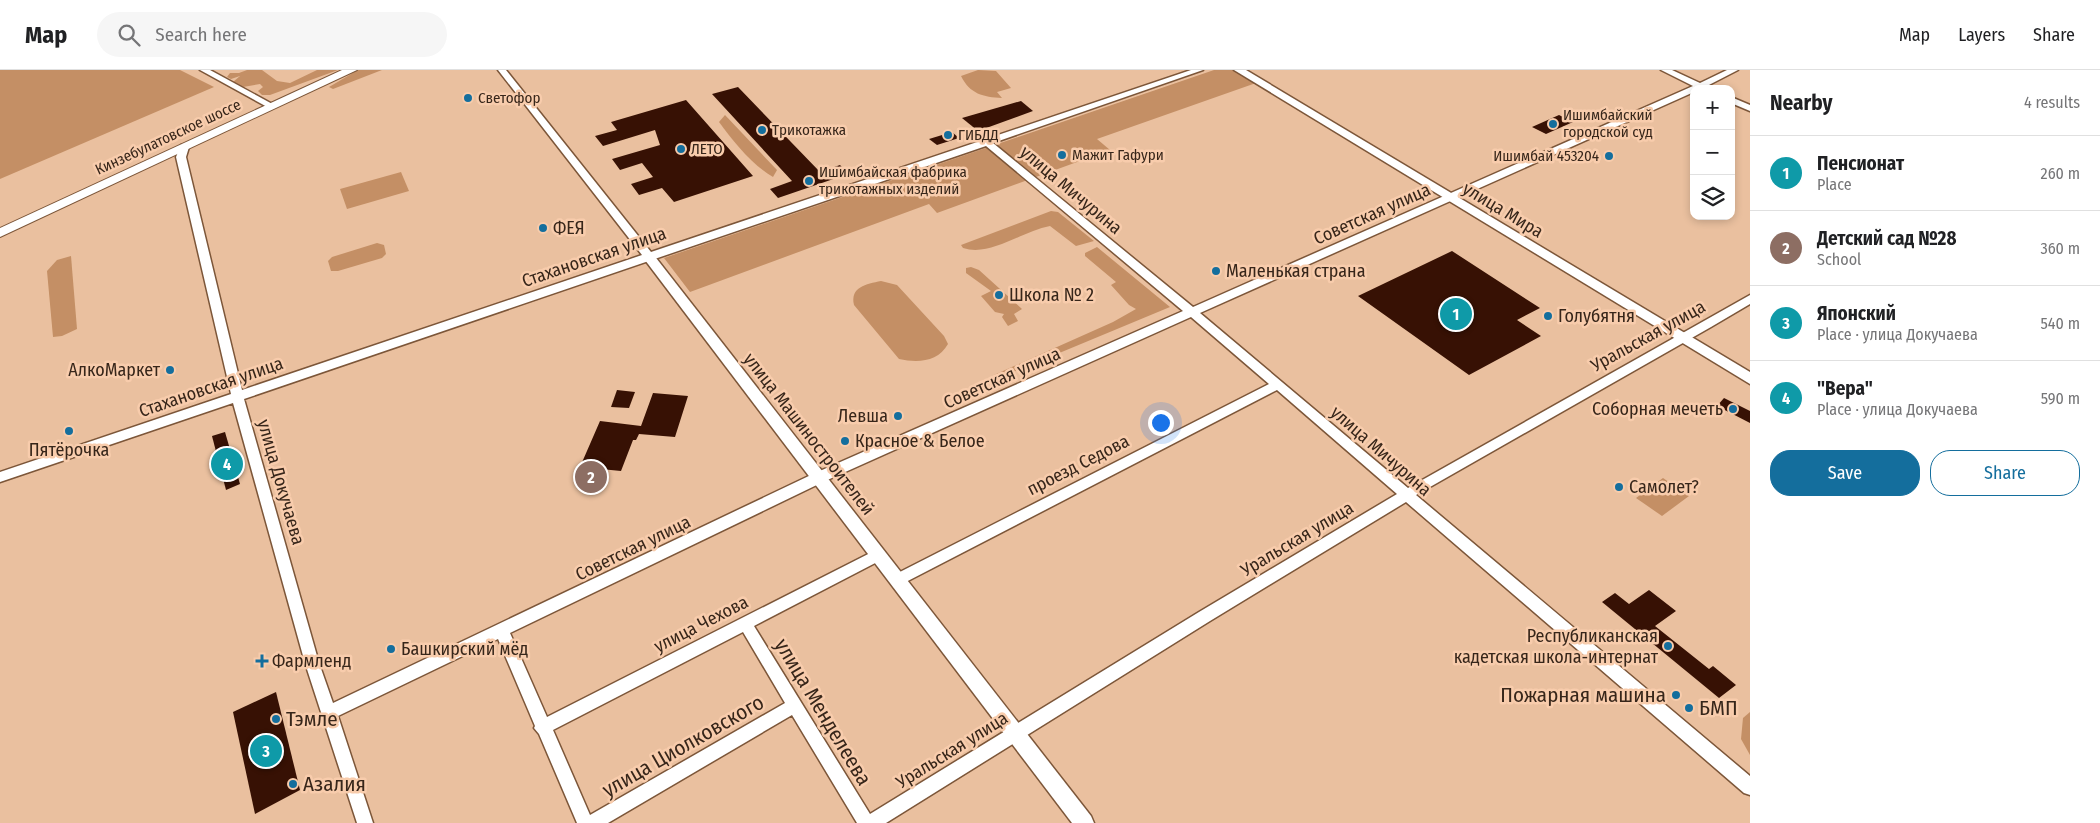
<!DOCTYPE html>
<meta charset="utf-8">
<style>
body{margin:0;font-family:"Fira Sans Condensed",sans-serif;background:#f6f6f6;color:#202124}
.controls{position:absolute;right:15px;top:15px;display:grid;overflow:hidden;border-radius:10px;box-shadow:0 2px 8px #0003}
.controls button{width:45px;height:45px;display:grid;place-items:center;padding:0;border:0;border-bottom:1px solid #e0e0e0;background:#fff;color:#202124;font:25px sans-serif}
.you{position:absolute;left:1160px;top:352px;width:18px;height:18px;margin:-12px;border:4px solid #fff;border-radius:50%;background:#1a73e8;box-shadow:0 0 0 8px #1a73e833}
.badge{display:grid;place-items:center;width:32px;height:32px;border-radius:50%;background:#146e9d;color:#fff;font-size:16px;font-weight:700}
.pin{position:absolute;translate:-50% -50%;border:2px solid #fff;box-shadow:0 1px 5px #0006}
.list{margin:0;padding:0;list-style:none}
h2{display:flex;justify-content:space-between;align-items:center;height:65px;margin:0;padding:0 20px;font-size:21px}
h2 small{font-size:16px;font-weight:400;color:#757577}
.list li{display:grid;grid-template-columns:32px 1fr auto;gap:15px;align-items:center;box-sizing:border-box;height:75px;padding:0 20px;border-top:1px solid #e0e0e0}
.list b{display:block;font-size:19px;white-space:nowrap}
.list p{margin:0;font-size:16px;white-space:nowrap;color:#757577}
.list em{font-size:16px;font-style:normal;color:#757577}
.actions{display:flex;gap:10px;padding:15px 20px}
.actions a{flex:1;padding:11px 0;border:1px solid #146e9d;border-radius:20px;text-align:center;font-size:18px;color:#146e9d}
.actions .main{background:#146e9d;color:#fff}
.icon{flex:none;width:28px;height:28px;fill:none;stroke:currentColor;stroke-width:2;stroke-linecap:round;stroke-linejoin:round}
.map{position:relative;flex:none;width:1750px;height:753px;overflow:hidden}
header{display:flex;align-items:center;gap:30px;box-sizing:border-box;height:70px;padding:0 25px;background:#fff;border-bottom:1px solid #e0e0e0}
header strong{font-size:24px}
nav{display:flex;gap:28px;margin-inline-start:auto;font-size:18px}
.search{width:350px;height:45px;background:#f6f6f6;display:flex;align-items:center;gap:12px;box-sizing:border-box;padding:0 18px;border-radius:28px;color:#757577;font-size:19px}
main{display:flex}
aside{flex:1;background:#fff}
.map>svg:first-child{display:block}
.green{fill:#c48f65}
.building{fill:#371104}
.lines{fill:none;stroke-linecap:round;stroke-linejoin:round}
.minor-casing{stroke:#7c5639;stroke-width:3}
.tertiary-casing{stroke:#7c5639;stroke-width:3}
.secondary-casing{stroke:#7c5639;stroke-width:2}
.minor{fill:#fff;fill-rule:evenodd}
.tertiary{fill:#fff;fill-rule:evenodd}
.secondary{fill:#fff;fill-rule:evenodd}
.poi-dot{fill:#146e9d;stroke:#f8ccac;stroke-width:2}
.labels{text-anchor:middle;stroke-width:5;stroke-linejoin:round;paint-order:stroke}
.far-poi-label{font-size:15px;fill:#37261a;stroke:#f8ccac;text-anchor:start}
.far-street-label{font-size:15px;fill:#37261a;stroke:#f8ccac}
.street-label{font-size:18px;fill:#37261a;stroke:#f8ccac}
.poi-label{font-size:18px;fill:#37261a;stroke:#f8ccac;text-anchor:start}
.near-poi-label{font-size:21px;fill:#37261a;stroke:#f8ccac;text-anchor:start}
.near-street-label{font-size:21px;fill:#37261a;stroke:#f8ccac}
</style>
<header>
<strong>Map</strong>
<div class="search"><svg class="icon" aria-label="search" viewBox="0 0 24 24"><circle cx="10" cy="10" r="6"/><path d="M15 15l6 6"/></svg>Search here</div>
<nav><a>Map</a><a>Layers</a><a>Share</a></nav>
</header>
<main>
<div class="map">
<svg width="1750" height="753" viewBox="0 0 1750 753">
<rect width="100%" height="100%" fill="#eac09f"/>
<g class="green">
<path d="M0 0H180L214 17 0 109Z"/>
<path d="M247 0H262L277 11 290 13 317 0H338L270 25H262L258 21 263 17 260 14 243 17 233 12 240 6 231 9 227 7 230 3H239Z"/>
<path d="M358 0H382L333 19 329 17Z"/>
<path d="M978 0 996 1 1011 18 997 22 1002 28C983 27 970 24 961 6Z"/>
<path d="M1214 0H1234L1256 13 1097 69 1110 80 937 143 929 134 690 222 664 188Z"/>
<path d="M725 45 777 100 773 107C752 95 733 71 719 52Z"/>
<path d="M401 102 409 121 347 139 340 119Z"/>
<path d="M1051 141 1058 142 1094 171 1076 176 1050 156C1022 161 991 187 963 178L961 175Z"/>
<path d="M377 173 384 175 386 184 382 188 338 201H331L328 191 332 187Z"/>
<path d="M1097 177 1170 237 999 308 994 305 1113 252 1136 239 1129 235 1111 215 1116 212 1085 186V183Z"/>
<path d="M71 186 77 259 62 266 53 267 47 201 57 190Z"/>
<path d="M971 197 979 200 1022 239 1014 244 1018 251 1008 256 1002 247 1004 244 995 242 981 226 991 221 966 203V198Z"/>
<path d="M881 211 897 215 944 266 948 274C938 292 918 293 899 289L854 235C850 217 866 214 881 211Z"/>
<path d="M1663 408 1689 426 1662 446 1636 428Z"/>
<path d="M1750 642V685L1741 669 1743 648Z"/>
</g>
<g class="building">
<path d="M738 17 820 102 840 95 848 104 778 128 770 119 792 111 712 24Z"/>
<path d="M686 30 753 106 674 132 662 118 639 125 631 114 653 107 642 93 620 100 612 89 660 75 655 60 603 76 595 66 617 60 611 52Z"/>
<path d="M1021 31 1033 41 978 61 962 48Z"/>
<path d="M1559 45 1573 52 1546 64 1532 57Z"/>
<path d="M952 62 959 68 937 75 929 69Z"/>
<path d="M1452 181 1540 238 1517 250 1541 266 1469 305 1358 226Z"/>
<path d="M617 320 635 322 629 338 611 337Z"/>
<path d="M653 323 688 326 675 367 639 364 636 370H633L621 401 580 397 600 351 641 356Z"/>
<path d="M1724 328 1750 341V353L1717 336Z"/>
<path d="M225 362 240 414 226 420 212 366Z"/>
<path d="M1649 520 1676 541 1655 556 1709 599 1713 596 1736 615 1719 628 1602 532 1615 523 1629 534Z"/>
<path d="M276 622 300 720 255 744 233 642Z"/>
</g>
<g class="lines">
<g class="minor-casing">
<g id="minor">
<path d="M200 0H210L276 36 269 38Z"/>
<path d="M498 0H506L651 182 1191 0H1203L993 73 1193 237 1693 16 1661 0H1672L1700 13 1727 0H1738L1707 16 1711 19H1694V22L1200 243 1408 418 1750 225V234L1711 257 1416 425 1750 706V725L1744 723 1406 432 1210 551 886 753H857L792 645 608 753H577L539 664 534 658 535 656 498 569 338 646 373 753H357L305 593 233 333 0 412V402L231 324 176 87 181 75H187L189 77 186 87 242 320 642 185ZM986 76 1183 241 813 404 333 633 319 593 244 329ZM1191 247 1269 314 892 506 890 510 892 514 897 516 902 514 1277 320 1397 424 1199 542 870 744 754 556 883 489 885 485 883 481 878 479 547 647 510 563 823 412ZM743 562 785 633 590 745 553 660Z"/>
<path d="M1731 27 1750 35V41L1731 33Z"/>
</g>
</g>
<g class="tertiary-casing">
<g id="tertiary">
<path d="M1234 0H1246L1750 302V314Z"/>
<path d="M649 183 653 184 1091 746 1094 753H1072L645 190 643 187 645 184Z"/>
</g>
</g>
<g class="secondary-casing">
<path id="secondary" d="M342 0H357L0 167V158Z"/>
</g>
<use href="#minor" class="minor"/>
<use href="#tertiary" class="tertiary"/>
<use href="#secondary" class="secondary"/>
</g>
<g class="poi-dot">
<circle cx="468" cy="28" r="5"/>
<circle cx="1553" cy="54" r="5"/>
<circle cx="762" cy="60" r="5"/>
<circle cx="948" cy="65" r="5"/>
<circle cx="681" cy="79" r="5"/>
<circle cx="1062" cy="85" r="5"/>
<circle cx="1609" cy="86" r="5"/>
<circle cx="809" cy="111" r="5"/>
<circle cx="543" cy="158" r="5"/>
<circle cx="1216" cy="201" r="5"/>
<circle cx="999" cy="225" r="5"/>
<circle cx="1548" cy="246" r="5"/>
<circle cx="170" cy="300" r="5"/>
<circle cx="1733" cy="339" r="5"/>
<circle cx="898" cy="346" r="5"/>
<circle cx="69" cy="361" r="5"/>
<circle cx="845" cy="371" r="5"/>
<circle cx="1619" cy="417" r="5"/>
<circle cx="1668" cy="576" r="5"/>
<circle cx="391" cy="579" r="5"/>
<path d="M259.5 583.5h5v5h5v5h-5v5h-5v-5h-5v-5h5z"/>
<circle cx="1676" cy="625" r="5"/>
<circle cx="1689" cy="638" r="5"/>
<circle cx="276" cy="649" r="5"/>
<circle cx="293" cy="714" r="5"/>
</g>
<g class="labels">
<g class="far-poi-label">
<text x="478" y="33">Светофор</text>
<text x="1563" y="50">Ишимбайский<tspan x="1563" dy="17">городской суд</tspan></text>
<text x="772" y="65">Трикотажка</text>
<text x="958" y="70">ГИБДД</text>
<text x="691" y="84">ЛЕТО</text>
<text x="1072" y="90">Мажит Гафури</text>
<text x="1599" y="91" text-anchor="end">Ишимбай 453204</text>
<text x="819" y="107">Ишимбайская фабрика<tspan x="819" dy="17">трикотажных изделий</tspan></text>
</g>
<g class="far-street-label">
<text transform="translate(168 67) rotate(-25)" y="5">Кинзебулатовское шоссе</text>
</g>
<g class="street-label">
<text transform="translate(1071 120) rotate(40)" y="6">улица Мичурина</text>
<text transform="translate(1503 140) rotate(31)" y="6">улица Мира</text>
<text transform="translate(1372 144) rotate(-24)" y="6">Советская улица</text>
<text transform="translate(594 187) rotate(-19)" y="6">Стахановская улица</text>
<text transform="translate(1648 266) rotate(-29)" y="6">Уральская улица</text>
<text transform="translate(1002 308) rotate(-24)" y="6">Советская улица</text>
<text transform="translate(211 317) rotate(-19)" y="6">Стахановская улица</text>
<text transform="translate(809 364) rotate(52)" y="6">улица Машиностроителей</text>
<text transform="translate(1381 381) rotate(41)" y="6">улица Мичурина</text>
<text transform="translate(1078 395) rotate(-27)" y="6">проезд Седова</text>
<text transform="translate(281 412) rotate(74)" y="6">улица Докучаева</text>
<text transform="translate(1297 469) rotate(-31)" y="6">Уральская улица</text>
<text transform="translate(633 478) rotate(-26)" y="6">Советская улица</text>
<text transform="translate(701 554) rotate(-27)" y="6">улица Чехова</text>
<text transform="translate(952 680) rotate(-32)" y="6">Уральская улица</text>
</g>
<g class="poi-label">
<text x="553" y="164">ФЕЯ</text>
<text x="1226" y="207">Маленькая страна</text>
<text x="1009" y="231">Школа № 2</text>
<text x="1558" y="252">Голубятня</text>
<text x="160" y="306" text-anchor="end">АлкоМаркет</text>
<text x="1723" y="345" text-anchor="end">Соборная мечеть</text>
<text x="888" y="352" text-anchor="end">Левша</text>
<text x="855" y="377">Красное &amp; Белое</text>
<text x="69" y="386" text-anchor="middle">Пятёрочка</text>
<text x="1629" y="423">Самолет?</text>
<text x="1658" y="572" text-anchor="end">Республиканская<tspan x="1658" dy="21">кадетская школа-интернат</tspan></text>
<text x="401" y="585">Башкирский мёд</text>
<text x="272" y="597">Фармленд</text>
</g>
<g class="near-poi-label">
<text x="1666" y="632" text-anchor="end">Пожарная машина</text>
<text x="1699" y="645">БМП</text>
<text x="286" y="656">Тэмле</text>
<text x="303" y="721">Азалия</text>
</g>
<g class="near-street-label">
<text transform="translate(823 642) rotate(59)" y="7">улица Менделеева</text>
<text transform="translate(683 676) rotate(-30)" y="7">улица Циолковского</text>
</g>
</g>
</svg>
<div class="controls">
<button>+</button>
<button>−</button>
<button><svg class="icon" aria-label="layers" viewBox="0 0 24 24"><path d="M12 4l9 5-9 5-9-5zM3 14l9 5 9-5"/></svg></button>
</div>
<div class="you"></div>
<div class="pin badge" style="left:1456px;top:244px;background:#0f9aa8">1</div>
<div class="pin badge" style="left:591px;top:407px;background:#8d6e63">2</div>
<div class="pin badge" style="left:266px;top:681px;background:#0f9aa8">3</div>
<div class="pin badge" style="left:227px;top:394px;background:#0f9aa8">4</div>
</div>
<aside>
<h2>Nearby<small>4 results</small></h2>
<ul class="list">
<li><span class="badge" style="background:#0f9aa8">1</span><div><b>Пенсионат</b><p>Place</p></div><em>260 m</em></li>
<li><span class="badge" style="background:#8d6e63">2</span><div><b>Детский сад №28</b><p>School</p></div><em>360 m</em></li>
<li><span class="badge" style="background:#0f9aa8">3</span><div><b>Японский</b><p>Place · улица Докучаева</p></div><em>540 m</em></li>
<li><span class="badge" style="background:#0f9aa8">4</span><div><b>&quot;Вера&quot;</b><p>Place · улица Докучаева</p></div><em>590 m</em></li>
</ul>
<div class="actions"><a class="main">Save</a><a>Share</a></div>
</aside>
</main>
